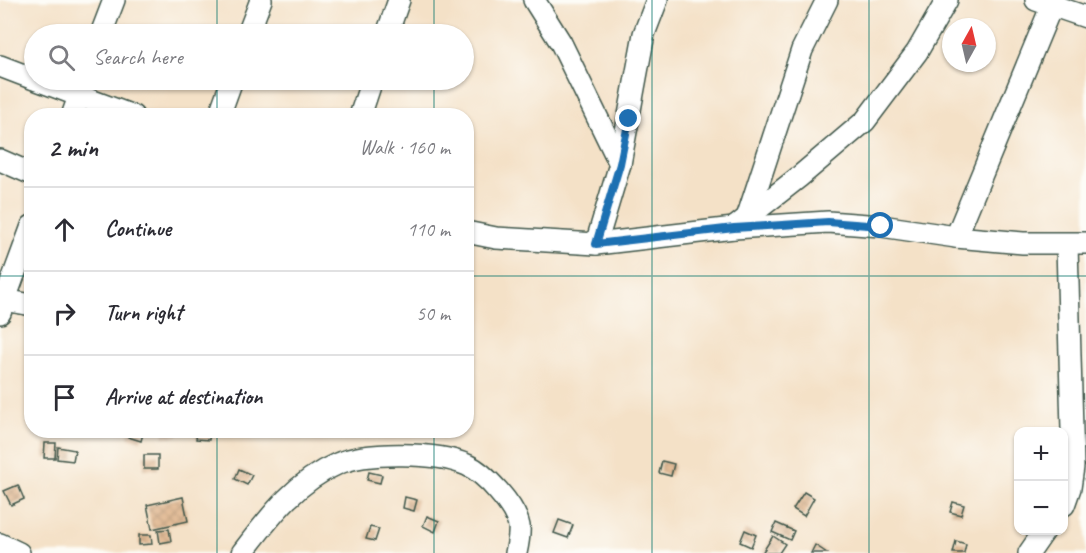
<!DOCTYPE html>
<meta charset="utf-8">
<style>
body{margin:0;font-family:Caveat,sans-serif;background:#f2f2f3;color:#2b2b33}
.controls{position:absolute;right:18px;bottom:18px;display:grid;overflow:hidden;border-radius:12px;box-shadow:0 2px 4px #0004}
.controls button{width:54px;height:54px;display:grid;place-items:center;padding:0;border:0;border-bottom:2px solid #e1e1e2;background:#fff;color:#2b2b33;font:30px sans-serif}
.compass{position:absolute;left:942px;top:18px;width:54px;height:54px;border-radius:50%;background:#fff;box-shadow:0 2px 4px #0004;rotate:8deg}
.stop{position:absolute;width:18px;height:18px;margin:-14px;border:4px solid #1f6fb2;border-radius:50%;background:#fff}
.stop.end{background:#1f6fb2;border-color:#fff;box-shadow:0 2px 6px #0008}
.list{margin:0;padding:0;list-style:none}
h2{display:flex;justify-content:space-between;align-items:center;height:78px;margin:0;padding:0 24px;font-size:26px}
h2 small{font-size:20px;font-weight:400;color:#7c7c81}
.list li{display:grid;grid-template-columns:39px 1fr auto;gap:18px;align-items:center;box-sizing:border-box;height:84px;padding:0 24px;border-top:2px solid #e1e1e2}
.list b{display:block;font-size:22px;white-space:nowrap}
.list em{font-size:20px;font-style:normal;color:#7c7c81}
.icon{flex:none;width:33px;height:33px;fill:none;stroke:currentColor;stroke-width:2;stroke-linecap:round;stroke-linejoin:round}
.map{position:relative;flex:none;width:1086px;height:553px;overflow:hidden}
.search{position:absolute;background:#fff;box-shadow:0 2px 4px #0004;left:24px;top:24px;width:450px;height:66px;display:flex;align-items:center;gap:15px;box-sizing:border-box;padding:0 21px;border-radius:33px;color:#7c7c81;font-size:22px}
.panel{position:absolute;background:#fff;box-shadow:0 2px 4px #0004;left:24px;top:108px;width:450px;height:330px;border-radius:24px}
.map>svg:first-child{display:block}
.building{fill:url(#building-cross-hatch)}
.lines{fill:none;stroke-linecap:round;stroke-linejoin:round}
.minor-casing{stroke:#3f564a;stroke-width:24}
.minor{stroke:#fff;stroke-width:21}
.route{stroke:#1f6fb2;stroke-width:8}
.grid{fill:none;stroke:#0f766e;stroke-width:1.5;stroke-opacity:0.55}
</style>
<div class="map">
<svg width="1086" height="553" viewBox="0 0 1086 553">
<defs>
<pattern id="building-cross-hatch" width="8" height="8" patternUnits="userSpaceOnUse" patternTransform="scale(1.5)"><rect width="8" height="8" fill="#e2bc97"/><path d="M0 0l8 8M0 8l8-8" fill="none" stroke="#c1a283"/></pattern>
</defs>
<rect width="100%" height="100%" fill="#fdfcf7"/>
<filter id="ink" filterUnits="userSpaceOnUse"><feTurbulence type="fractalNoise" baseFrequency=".0167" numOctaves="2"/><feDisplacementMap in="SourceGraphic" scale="12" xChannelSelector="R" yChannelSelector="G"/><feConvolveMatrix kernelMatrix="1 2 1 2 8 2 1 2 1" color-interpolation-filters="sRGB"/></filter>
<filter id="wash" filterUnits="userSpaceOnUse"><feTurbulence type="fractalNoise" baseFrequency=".008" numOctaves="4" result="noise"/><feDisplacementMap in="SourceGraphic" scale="24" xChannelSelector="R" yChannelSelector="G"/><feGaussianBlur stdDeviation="1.35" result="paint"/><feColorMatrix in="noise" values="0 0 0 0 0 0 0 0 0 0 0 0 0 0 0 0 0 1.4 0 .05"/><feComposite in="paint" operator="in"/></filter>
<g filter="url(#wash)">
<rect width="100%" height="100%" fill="#f4e1c7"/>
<g id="blocks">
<g class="building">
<path d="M129 430H144L141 441 128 437Z"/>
<path d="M163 430H177V436L164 437Z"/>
<path d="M197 430H210L209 440 196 439Z"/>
<path d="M45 443H56L55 458H44Z"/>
<path d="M58 447 75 450 73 461 57 459Z"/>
<rect x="144" y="455" width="14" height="14"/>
<path d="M662 461 674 464 671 476 659 473Z"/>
<path d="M239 469 252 475 247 485 235 479Z"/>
<path d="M369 472 382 475 380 483 367 480Z"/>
<path d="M18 485 24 499 11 505 4 491Z"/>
<path d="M804 492 814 498 804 516 793 509Z"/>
<path d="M183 497 188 521 152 529 147 505Z"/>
<path d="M405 497 417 500 414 511 403 508Z"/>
<path d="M953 502 964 505 961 515 950 512Z"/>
<path d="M427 516 439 521 435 532 423 526Z"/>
<path d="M559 520 573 525 568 538 554 533Z"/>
<path d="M776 523 794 531 790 540 772 532Z"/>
<path d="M370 527 379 529 375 541 366 539Z"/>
<path d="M169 529 171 541 160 543 158 530Z"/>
<path d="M745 530 756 535 751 547 740 542Z"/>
<path d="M139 535H151L152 544 139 545Z"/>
<path d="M773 536 785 544 779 553H762Z"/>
<path d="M956 541 966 544 964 553H953Z"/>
<path d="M815 545 827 553H811Z"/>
</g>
</g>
</g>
<g filter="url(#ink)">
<use href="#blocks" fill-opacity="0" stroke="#3f564a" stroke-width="1.5"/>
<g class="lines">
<g class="minor-casing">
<g id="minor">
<path d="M534 0 561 43 620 164"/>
<path d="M1036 0 1086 17"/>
<path d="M101 34 114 0"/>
<path d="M248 34 261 0"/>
<path d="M387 34 399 0"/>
<path d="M0 66 34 79"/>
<path d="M37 80 133 116"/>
<path d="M72 116 85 80"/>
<path d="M219 116 232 80"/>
<path d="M360 116 372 80"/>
<path d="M0 160 32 174"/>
<path d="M747 218 802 50 827 0"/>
<path d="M734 228 799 177 865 121 917 52 947 0"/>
<path d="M466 232 496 238 596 244 734 228 828 222 881 226 956 237 1023 243H1086"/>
<path d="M956 237 1054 0"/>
<path d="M596 244 620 164 644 34 657 0"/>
<path d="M4 300 32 305"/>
<path d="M0 313 32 226"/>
<path d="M1064 505 1070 488 1073 467 1067 245"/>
<path d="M0 544 19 553"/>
<path d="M242 553C269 518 295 482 337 464 366 451 438 452 467 465 485 473 515 506 519 526 520 535 518 544 516 553"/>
<path d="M1029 553 1045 530"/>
</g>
</g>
<use href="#minor" class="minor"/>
</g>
</g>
<g class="lines" filter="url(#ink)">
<path class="route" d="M629 119 620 164 596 244 734 228 828 222 881 226"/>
</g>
<path class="grid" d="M217 0V34M434 0V34M652 0V553M869 0V553M217 80V116M434 80V116M0 276H32M466 276H1086M217 430V553M434 430V553"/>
</svg>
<div class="controls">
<button>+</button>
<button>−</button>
</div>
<svg class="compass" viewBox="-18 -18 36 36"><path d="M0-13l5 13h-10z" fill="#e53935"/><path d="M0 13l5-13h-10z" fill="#7c7c81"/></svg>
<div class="stop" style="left:881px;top:226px"></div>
<div class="stop end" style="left:629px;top:119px"></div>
<div class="search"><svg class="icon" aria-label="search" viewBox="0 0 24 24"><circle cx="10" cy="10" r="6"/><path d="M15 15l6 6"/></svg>Search here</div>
<section class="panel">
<h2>2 min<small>Walk · 160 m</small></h2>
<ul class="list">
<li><svg class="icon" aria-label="ahead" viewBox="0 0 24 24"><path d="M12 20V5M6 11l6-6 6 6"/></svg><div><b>Continue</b></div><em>110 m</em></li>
<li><svg class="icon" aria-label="right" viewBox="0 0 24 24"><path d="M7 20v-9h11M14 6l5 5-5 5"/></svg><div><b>Turn right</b></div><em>50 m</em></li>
<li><svg class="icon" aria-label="arrive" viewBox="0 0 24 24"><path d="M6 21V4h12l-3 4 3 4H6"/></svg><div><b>Arrive at destination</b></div></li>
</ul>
</section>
</div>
